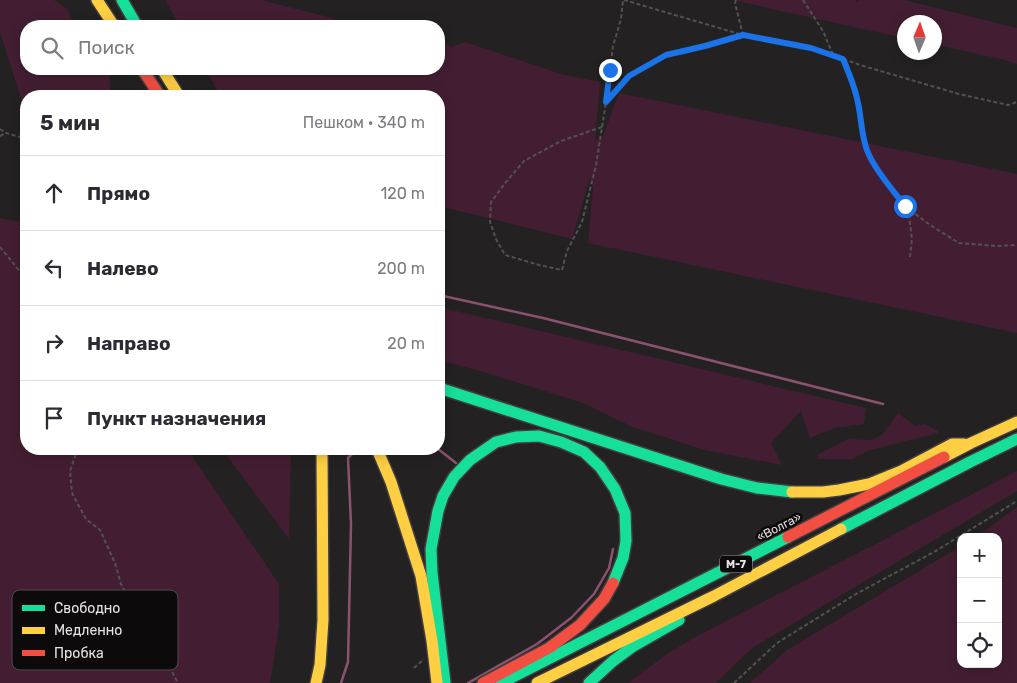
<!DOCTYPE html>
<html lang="ru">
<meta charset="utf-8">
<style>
body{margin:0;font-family:Rubik,sans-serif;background:#f7f7f7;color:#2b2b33}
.controls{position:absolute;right:15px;bottom:15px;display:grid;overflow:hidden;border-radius:10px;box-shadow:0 2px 12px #0003}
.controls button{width:45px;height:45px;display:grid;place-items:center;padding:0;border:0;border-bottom:1px solid #e1e1e2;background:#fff;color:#2b2b33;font:25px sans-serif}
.compass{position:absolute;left:897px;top:15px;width:45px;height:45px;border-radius:50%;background:#fff;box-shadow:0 2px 12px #0003;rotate:2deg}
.stop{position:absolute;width:15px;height:15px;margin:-11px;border:4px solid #1a73e8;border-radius:50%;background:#fff}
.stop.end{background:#1a73e8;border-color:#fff;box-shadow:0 1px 5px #0008}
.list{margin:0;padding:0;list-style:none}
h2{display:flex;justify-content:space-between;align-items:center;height:65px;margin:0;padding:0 20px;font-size:21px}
h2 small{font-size:16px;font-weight:400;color:#7c7c81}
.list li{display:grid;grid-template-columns:32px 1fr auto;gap:15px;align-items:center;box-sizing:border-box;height:75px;padding:0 20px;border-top:1px solid #e1e1e2}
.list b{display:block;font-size:19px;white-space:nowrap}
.list em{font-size:16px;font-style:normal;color:#7c7c81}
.icon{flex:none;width:28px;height:28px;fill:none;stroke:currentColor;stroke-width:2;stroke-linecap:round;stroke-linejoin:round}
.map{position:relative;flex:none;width:1017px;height:683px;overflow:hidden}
.search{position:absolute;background:#fff;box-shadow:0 2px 12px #0003;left:20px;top:20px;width:425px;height:55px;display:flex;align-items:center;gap:12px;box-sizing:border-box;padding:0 18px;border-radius:20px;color:#7c7c81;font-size:19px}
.panel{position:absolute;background:#fff;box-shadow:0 2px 12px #0003;left:20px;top:90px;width:425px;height:365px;border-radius:20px}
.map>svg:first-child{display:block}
.green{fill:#431e32}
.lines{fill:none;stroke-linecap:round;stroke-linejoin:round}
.stream{stroke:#8a526f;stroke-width:2.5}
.fast-casing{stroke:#413e40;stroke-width:14}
.slow-casing{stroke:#413e40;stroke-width:14}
.jam-casing{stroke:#413e40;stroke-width:14}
.path{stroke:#535152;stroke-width:2;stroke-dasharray:4 2.5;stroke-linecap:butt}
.fast{stroke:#16e098;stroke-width:11}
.slow{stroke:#ffcf43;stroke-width:11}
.jam{stroke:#f24e42;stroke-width:11}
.route{stroke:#1a73e8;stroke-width:6}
.labels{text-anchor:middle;stroke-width:5;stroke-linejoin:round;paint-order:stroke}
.shield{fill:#0d0a0b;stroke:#a6a3a4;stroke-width:1}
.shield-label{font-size:11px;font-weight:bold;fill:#e8e4e6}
.street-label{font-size:12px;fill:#e8e4e6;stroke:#0d0a0b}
.key{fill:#0d0a0b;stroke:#4f4b4d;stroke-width:1}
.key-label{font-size:14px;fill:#e8e4e6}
</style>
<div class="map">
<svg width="1017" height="683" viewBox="0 0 1017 683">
<rect width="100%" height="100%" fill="#242122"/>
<g class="green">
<path d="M0 0H54L67 9 75 26H26V69H104L109 72 111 96H26V114L0 32Z"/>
<path d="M165 0H261L332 18 344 26H180Z"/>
<path d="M732 0H855L857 2 859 0H904L1017 28V64L1005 60 935 44 934 22H904V38Z"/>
<path d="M439 37 451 47 465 42 561 74 600 82 595 140 602 139 619 93 1017 174V333L588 243 593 188 590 177 572 239 439 206V96H221L205 69H439Z"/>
<path d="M0 218 26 223V449H187L279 584V626L270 683H0Z"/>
<path d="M439 307 866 408 864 424 834 428 810 438 801 411 771 443 782 465 705 450 633 427 583 403 487 373 439 360Z"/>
<path d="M898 413 915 426 925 424 938 431V433L867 451 853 459H819L817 455 849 439 871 440 882 435Z"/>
<path d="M222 449H291L289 539Z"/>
<path d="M1017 471V491L752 648 716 683H628L667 654 699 635Z"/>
<path d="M1017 507V683H750L787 650 961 546V664H998V537H976Z"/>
</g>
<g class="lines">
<g class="stream">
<path d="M439 295 543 318 883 404"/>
<path d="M438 449 456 463"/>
<path d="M341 683 348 662 351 524 348 458 357 449"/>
<path d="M468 683 537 644 571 618 594 594 609 568 613 549"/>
</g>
<g class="fast-casing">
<g id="fast">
<path d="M122 0 137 26"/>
<path d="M439 388 721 479 757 488 792 492"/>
<path d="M841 529 970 462 1017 439"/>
<path d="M445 683 432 573 431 549 438 511 443 496 454 477 470 460 496 442 516 437 539 436 561 442 584 452 600 467 615 489 625 513 626 541 623 558 613 583"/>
<path d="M501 683 788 537"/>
<path d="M589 683 613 661 632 647 679 620"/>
</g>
</g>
<g class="slow-casing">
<g id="slow">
<path d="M97 0 114 26"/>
<path d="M162 69 179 96"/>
<path d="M377 449 391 482 421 576 432 641 437 683"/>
<path d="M944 457 971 443 1017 422"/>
<path d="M792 492H823L839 490 869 484 901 471 952 444H964"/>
<path d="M316 683 320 665 323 620 322 449"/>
<path d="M537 683 714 596 841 529"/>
</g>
</g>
<g class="jam-casing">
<g id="jam">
<path d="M142 69 160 96"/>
<path d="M788 537 944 457"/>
<path d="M483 683 549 648 580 625 604 599 613 583"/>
</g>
</g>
<g class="path">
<path d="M624 0 743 35 811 48 833 55 860 65 959 94 1008 105 1017 102"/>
<path d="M736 0 735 3 743 35"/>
<path d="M803 0 823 31 833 55"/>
<path d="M843 59 851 77 858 103 862 131 869 154 877 169 905 206 930 225 959 243 996 246 1017 245"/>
<path d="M607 101 629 76 666 55 705 46 743 35"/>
<path d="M602 127 561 141 524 161 506 182 491 202 490 222 496 239 505 255 539 265 562 270 567 251 582 222 596 165 606 102 613 46 621 19 623 0"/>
<path d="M0 129 6 133 20 137"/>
<path d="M0 136 6 133"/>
<path d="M908 208 912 239 910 257"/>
<path d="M0 247 26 279"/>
<path d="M79 449 77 451 70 471 72 493 86 519 100 530 115 563 121 584 148 633 160 649 178 683"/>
<path d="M414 668 424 659"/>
<path d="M734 683 777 643 856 594 934 552 1017 501"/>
</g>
<use href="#fast" class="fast"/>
<use href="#slow" class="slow"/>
<use href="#jam" class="jam"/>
</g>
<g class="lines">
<path class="route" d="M610 70 606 102 629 76 666 55 705 46 743 35 811 48 843 59C849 73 855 87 858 103 862 120 861 139 869 155 878 174 893 190 905 206"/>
</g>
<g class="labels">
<rect class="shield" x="720" y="555.5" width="32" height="17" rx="4"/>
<g class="shield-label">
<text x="736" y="568">М-7</text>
</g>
<g class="street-label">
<text transform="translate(779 527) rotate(-27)" y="4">«Волга»</text>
</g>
</g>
<rect x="12" y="590" width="166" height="80" rx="8" class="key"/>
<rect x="22" y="605" width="23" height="6" fill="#16e098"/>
<rect x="22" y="627" width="23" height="7" fill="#ffcf43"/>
<rect x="22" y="650" width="23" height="6" fill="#f24e42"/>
<g class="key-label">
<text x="54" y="613">Свободно</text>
<text x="54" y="635">Медленно</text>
<text x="54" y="658">Пробка</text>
</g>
</svg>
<div class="controls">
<button>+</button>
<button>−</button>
<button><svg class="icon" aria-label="locate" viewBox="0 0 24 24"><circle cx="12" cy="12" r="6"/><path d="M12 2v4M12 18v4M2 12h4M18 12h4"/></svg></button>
</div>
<svg class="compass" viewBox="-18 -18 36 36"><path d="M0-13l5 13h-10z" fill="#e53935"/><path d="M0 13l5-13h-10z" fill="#7c7c81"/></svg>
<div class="stop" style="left:905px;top:206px"></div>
<div class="stop end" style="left:610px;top:70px"></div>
<div class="search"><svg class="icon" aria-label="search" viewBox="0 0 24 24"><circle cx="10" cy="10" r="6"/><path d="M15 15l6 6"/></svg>Поиск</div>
<section class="panel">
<h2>5 мин<small>Пешком · 340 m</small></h2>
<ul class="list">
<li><svg class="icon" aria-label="ahead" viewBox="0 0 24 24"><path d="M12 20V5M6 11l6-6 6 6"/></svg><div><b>Прямо</b></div><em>120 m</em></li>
<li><svg class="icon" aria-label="left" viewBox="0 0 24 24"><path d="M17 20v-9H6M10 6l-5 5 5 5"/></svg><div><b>Налево</b></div><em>200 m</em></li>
<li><svg class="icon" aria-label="right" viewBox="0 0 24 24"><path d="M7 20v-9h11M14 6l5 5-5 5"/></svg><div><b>Направо</b></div><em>20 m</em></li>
<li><svg class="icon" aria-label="arrive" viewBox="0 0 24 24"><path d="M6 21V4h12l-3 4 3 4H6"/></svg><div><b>Пункт назначения</b></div></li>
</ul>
</section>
</div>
